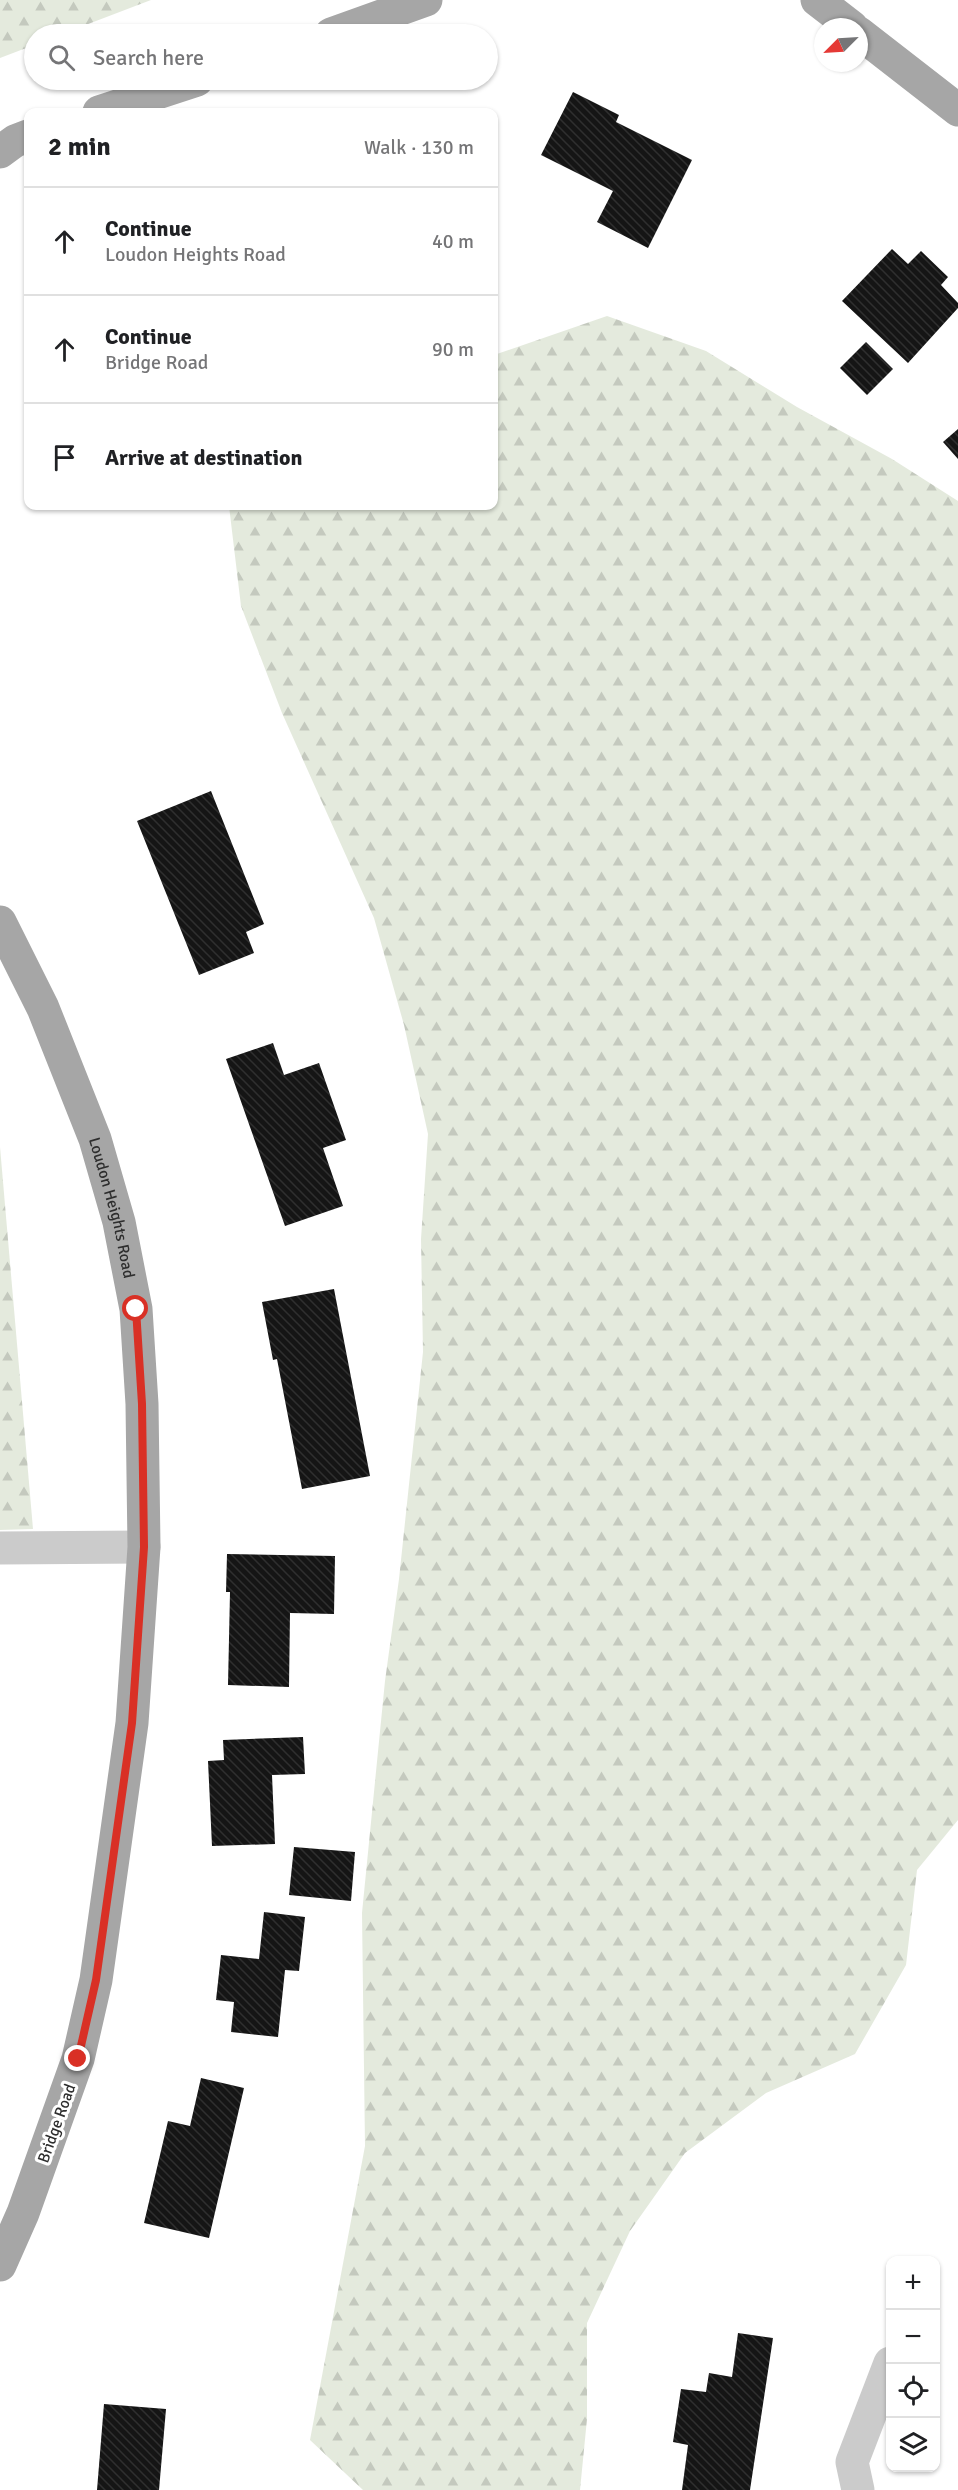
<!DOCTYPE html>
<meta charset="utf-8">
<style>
body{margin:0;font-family:Signika,sans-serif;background:#f2f2f2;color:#202124}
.controls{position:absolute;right:18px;bottom:18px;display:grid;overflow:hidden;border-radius:12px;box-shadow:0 2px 4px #0004}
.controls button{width:54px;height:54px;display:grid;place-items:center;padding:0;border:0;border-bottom:2px solid #e0e0e0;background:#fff;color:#202124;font:30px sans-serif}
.compass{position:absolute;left:814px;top:18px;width:54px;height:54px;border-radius:50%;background:#fff;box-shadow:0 2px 4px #0004;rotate:246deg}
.stop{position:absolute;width:18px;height:18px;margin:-14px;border:4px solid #d93025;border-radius:50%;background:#fff}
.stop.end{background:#d93025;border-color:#fff;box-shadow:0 2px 6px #0008}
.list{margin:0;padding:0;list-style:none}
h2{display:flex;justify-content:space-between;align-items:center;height:78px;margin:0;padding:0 24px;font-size:26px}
h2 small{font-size:20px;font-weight:400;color:#757577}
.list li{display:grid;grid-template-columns:39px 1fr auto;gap:18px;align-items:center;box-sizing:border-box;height:108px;padding:0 24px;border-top:2px solid #e0e0e0}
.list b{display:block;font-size:22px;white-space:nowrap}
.list p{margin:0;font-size:20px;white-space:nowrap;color:#757577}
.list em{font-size:20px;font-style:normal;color:#757577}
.icon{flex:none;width:33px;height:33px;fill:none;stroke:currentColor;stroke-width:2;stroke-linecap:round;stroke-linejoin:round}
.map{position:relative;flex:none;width:958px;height:2490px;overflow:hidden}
.search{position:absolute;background:#fff;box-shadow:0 2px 4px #0004;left:24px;top:24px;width:474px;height:66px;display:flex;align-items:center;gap:15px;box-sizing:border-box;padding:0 21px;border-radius:33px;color:#757577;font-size:22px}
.panel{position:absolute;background:#fff;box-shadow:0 2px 4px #0004;left:24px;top:108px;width:474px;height:402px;border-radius:12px}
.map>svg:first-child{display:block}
.forest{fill:url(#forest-firs)}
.building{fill:url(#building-back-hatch)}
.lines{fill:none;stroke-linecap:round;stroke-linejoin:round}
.minor{stroke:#cbcbcb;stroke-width:33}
.major{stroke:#a6a6a6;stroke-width:33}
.route{stroke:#d93025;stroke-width:8}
.labels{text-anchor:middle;stroke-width:6;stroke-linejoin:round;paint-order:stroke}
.street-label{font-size:16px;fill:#2e2e2e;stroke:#fff}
</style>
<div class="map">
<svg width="958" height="2490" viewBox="0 0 958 2490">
<defs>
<pattern id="forest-firs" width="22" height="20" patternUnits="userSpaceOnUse" patternTransform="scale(1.5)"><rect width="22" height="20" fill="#e4eadd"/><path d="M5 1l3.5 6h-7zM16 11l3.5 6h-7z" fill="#c4c9be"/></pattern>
<pattern id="building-back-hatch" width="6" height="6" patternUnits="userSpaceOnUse" patternTransform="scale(1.5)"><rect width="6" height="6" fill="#151515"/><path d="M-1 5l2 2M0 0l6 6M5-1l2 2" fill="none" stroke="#2f2f2f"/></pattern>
</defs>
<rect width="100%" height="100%" fill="#fff"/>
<g class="forest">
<path d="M0 0H151L62 34H34V45L0 58Z"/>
<path d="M607 316 706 351 797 407 892 459 958 501V1820L917 1870 906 1965 855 2054 766 2093 685 2153 630 2231 587 2323V2419L580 2490H363L310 2440 365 2146 362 1913 385 1681 399 1579 423 1352 421 1239 428 1134 404 1025 374 918 282 713 241 606 229 506H494V355Z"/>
<path d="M0 1147 33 1529 0 1530Z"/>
</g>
<g class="building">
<path d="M573 92 619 115 616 122 692 160 648 248 597 222 613 191 541 155Z"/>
<path d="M892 249 908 264 921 251 948 277 941 285 958 303V308L908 363 842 301Z"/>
<path d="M866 342 893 369 867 395 840 368Z"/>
<path d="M958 429V459L943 442Z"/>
<path d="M211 791 264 924 246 932 254 953 199 975 137 821Z"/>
<path d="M273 1043 284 1075 319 1063 346 1140 323 1148 343 1206 285 1226 226 1059Z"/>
<path d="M334 1289 370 1476 302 1489 277 1359 273 1360 262 1302Z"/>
<path d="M227 1554 335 1556 334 1614 290 1613 289 1687 228 1685 230 1592H226Z"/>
<path d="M303 1737 305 1774 272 1775 275 1844 212 1846 208 1761 224 1760 223 1740Z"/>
<path d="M294 1847 355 1852 351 1901 289 1895Z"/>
<path d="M264 1912 305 1917 299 1971 285 1970 278 2037 231 2032 234 2002 216 2000 221 1955 259 1959Z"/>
<path d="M201 2078 244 2088 209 2238 144 2223 168 2121 190 2126Z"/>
<path d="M738 2333 773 2338 750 2490H682L688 2445 673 2442 681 2389 706 2392 709 2373 732 2377Z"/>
<path d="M104 2404 166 2409 159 2490H97Z"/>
</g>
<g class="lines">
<g class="minor">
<path d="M0 1548 144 1547"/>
<path d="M858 2490 852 2462 890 2363"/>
</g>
<g class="major">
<path d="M817 0 852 27"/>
<path d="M859 33 958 110"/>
<path d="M331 34 426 0"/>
<path d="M99 112 197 80"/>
<path d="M0 152 15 141 28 136"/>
<path id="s1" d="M0 922 43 1008 95 1139 119 1222 136 1309 142 1404 144 1547 132 1723 96 1980 78 2059 23 2213 0 2265"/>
</g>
</g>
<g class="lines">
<path class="route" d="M78 2059 96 1980 132 1723 144 1547 142 1404 136 1309"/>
</g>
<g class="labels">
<g class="street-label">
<text dy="6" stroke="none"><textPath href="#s1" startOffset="308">Loudon Heights Road</textPath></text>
<text transform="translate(56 2123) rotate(-70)" y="6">Bridge Road</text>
</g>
</g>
</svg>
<div class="controls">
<button>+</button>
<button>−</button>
<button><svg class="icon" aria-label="locate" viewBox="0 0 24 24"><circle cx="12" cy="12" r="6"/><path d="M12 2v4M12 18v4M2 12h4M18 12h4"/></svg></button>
<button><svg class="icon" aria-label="layers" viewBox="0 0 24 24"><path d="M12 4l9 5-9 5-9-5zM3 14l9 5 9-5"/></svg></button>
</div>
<svg class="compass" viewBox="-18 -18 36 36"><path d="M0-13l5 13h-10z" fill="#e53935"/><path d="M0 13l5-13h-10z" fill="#757577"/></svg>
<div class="stop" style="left:136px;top:1309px"></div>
<div class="stop end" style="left:78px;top:2059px"></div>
<div class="search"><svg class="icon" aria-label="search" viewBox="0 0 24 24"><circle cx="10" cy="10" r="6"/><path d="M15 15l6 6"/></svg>Search here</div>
<section class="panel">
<h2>2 min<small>Walk · 130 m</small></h2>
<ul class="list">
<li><svg class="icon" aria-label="ahead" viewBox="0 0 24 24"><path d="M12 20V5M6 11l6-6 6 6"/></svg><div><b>Continue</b><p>Loudon Heights Road</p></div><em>40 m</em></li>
<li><svg class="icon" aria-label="ahead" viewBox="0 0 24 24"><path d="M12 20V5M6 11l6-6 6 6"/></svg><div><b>Continue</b><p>Bridge Road</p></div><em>90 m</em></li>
<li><svg class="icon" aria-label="arrive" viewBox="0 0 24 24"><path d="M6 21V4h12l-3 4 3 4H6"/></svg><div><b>Arrive at destination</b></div></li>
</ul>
</section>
</div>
